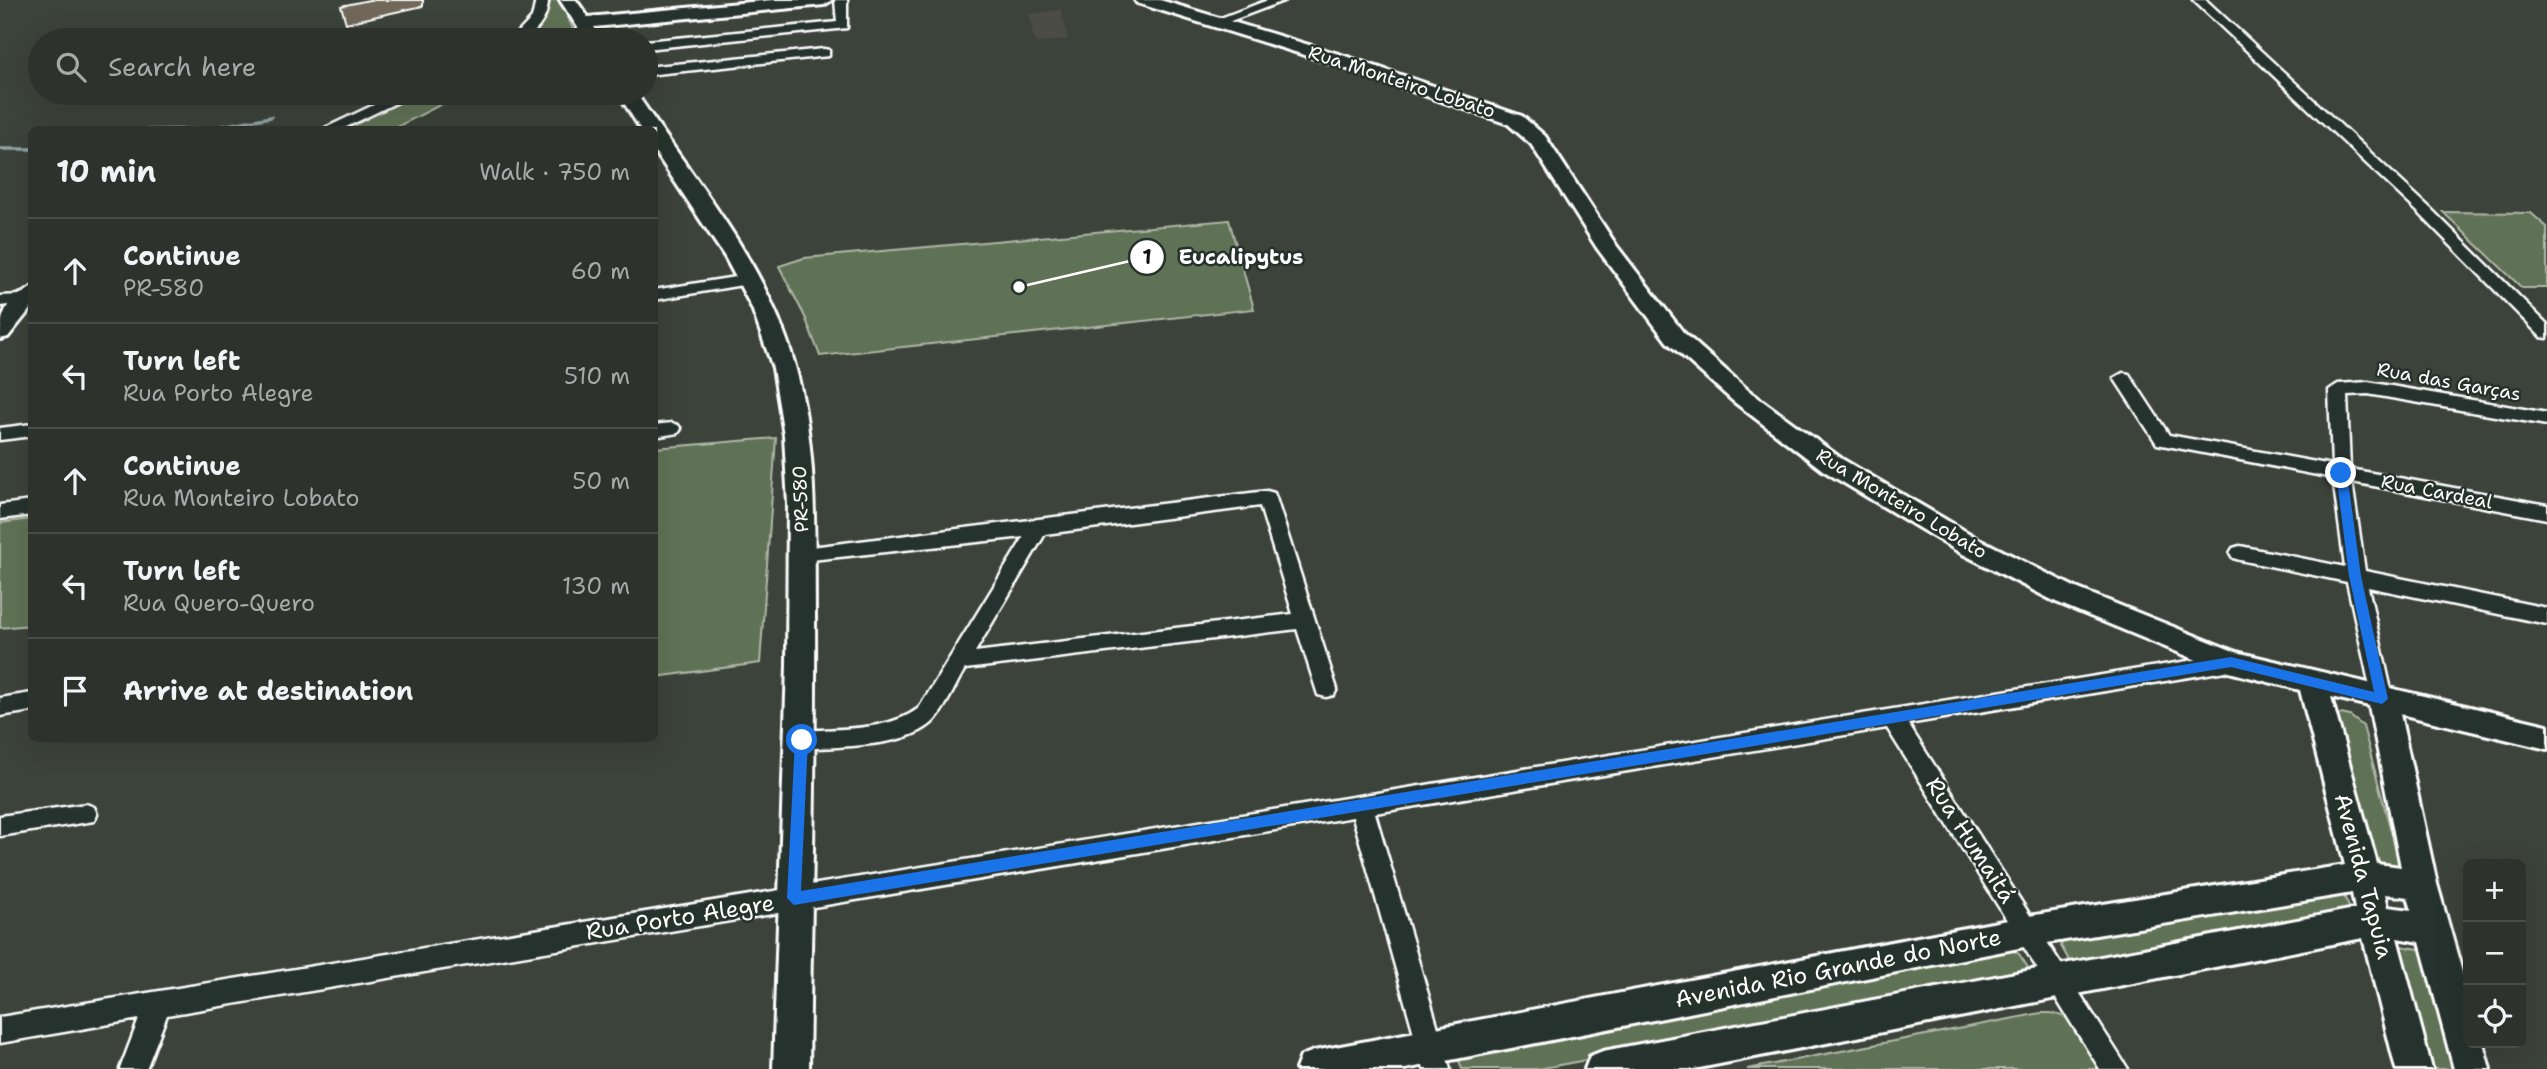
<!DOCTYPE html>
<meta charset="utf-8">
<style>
body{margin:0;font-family:"Shantell Sans",sans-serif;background:#393e38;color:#f1f3f6}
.controls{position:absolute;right:21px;bottom:21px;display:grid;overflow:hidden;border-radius:10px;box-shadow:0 7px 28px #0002}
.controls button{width:63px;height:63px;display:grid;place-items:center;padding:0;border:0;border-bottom:2px solid #484d48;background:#2d322c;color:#f1f3f6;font:35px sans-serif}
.stop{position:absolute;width:21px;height:21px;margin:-16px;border:5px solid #1a73e8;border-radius:50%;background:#fff}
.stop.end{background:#1a73e8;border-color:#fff;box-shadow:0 2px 7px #0008}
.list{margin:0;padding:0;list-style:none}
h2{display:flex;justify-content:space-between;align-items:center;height:91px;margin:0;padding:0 28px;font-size:30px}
h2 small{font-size:23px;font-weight:400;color:#a7aaa9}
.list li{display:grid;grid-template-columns:46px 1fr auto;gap:21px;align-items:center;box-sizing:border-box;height:105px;padding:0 28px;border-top:2px solid #484d48}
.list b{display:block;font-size:26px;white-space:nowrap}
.list p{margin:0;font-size:23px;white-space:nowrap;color:#a7aaa9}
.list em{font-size:23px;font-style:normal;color:#a7aaa9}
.icon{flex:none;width:38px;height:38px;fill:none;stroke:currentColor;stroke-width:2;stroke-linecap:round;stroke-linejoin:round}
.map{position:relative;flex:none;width:2547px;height:1069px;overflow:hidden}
.search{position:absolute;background:#2d322c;box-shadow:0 7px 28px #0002;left:28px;top:28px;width:630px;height:77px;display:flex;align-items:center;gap:18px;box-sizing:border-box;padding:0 24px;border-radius:38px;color:#a7aaa9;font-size:26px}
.panel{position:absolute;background:#2d322c;box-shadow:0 7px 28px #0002;left:28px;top:126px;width:630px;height:616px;border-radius:10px}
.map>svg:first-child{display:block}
.built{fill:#4c4e44}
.green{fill:#607254;stroke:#b0b8aa;stroke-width:2}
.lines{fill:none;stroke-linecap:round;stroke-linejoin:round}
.stream{stroke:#91a4a8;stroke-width:3.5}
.building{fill:#71675a;stroke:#fff;stroke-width:2}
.street-casing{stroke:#fff;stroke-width:5}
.secondary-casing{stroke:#fff;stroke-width:6}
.street{fill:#26332d;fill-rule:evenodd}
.secondary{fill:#26332d;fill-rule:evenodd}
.route{fill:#1a73e8}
.labels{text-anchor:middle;stroke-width:5;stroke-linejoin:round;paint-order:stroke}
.street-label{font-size:19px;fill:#fff;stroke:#26332d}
.near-street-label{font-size:23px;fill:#fff;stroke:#26332d}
.leader{fill:none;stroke:#fff;stroke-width:2.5}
.callout-dot{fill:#fff;stroke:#26332d;stroke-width:2.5}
.mark-label{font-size:21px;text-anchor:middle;font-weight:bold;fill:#111}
.callout-label{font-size:21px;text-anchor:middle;font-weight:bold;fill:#fff;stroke:#26332d;stroke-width:5;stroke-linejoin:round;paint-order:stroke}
</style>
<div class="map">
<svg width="2547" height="1069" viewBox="0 0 2547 1069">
<rect width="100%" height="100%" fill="#3c433a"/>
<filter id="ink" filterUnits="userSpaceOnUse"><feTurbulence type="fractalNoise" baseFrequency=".0143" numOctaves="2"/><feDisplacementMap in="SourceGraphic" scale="14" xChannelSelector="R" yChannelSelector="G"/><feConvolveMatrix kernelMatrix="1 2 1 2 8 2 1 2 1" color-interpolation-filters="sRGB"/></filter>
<g filter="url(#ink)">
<path class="built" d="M1061 10 1068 39 1035 43 1029 14Z"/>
<g class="green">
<path d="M551 0H560L578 40H523L538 30Z"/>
<path d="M421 93H454L446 102 393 129H343Z"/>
<path d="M2443 212 2531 213 2547 227V288H2522Z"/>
<path d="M1229 220 1254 309 820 356 805 317 779 266 804 258Z"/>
<path d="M776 438 760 663 655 677V448Z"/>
<path d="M31 519V625L0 628V523Z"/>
<path d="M2341 714 2350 716 2363 726 2400 865 2392 868 2370 860 2334 715Z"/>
<path d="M2343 894 2351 911 2083 968 2070 962 2061 946 2063 938Z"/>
<path d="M2401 946 2425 950 2467 1069H2429L2398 948Z"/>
<path d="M2007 947 2019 954 2029 969 2026 978 1538 1069H1462L1458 1058Z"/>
<path d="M2041 1013H2051L2066 1017 2099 1069H1747Z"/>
</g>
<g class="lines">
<g class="stream">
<path d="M133 130 205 129 271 117"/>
<path d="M0 149H32"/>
</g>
</g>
<path class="building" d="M369 0H423V6L346 23 341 6Z"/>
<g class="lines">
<g class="street-casing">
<g id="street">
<path d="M536 0H548C548 18 538 30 525 40H511L532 18Z"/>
<path d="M835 0H847V28L646 49V41L837 22Z"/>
<path d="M1268 0H1286L1220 25 1216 26 1210 22Z"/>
<path d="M2193 0H2206L2430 208 2547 324V338L2541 337 2420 214Z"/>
<path d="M824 49 829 50V56L646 75V67Z"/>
<path d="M399 93H416L340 130H321Z"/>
<path d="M748 275 756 280 754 283 654 300V290Z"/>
<path d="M32 287V302L0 306V296L21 295Z"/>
<path d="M2123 373 2129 374 2169 435 2332 465 2329 390 2338 384 2368 382 2547 413V425L2368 394 2347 395 2350 469 2547 505V519L2352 482 2365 571 2547 608V624L2368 587 2393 699 2390 705 2382 708 2374 705 2347 582 2240 560 2233 558 2230 553 2233 548 2240 546 2345 567 2333 478 2157 444 2114 378Z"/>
<path d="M672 423 678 425 681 429 678 433 654 437V425Z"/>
<path d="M32 424V436L0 440V428Z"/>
<path d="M1267 491 1274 493 1276 498 1337 689 1334 695 1326 697 1318 695 1297 629 965 669C955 685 947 707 934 721 908 748 838 746 802 749L794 746 791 740 794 734 802 731C840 728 887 732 919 708L1024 537 802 561 795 559 792 554 795 549ZM1260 506 1293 614 975 652 1045 534Z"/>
<path d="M32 501V515L0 519V505Z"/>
<path d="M2231 654 2238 656 2241 662 2238 668 2231 670 1908 724 2128 1069H2100L1887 728 1375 813 1450 1069H1424L1353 817 167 1015 146 1069H120L139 1019 0 1043V1017Z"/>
<path d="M32 693V711L0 716V698Z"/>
<path d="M86 804 94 807 97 814 94 821 0 836V816Z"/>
</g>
</g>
<g class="secondary-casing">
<g id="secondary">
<path d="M560 0H576L588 17 772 0H832L824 5 594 27 602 40H586Z"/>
<path d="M1135 0H1160L1342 55 1522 116 1545 136 1616 245 1683 332 1749 391 1842 459 1977 538 2076 588 2236 652 2547 725V749L2400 714 2437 884 2468 993V1043H2483L2490 1069H2454L2420 942 2397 938 2432 1069H2396L2363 938 1694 1069H1585L1590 1056 1603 1051 2355 909 2352 893 2029 946 1405 1069H1296L1301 1056 1314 1051 2029 916 2345 865 2300 690 2221 670 2056 602 1959 552 1824 471 1733 401 1667 342 1597 248 1531 144 1508 124 1330 63 1137 3ZM2331 697 2369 706 2401 867 2377 864ZM2385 894 2408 897 2412 910 2388 907Z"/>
<path d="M618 93H636C687 170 753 247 785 335 819 426 814 524 815 618 816 769 811 919 809 1069H773L787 666 788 504 784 435 773 368 752 308 725 257 654 150V130H641Z"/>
<path d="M26 292 32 294V307L8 337 0 339C0 320 5 298 26 292Z"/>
</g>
</g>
<use href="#street" class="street"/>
<use href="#secondary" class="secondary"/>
</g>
</g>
<path class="route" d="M2341 469 2347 473 2361 576 2388 699 2382 704 2231 667 794 905 787 898 795 740 802 735 808 740 801 891 2231 657 2374 692 2349 576 2336 473Z"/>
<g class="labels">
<g class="street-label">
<text transform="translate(1402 81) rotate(18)" y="7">Rua Monteiro Lobato</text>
<text transform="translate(2449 381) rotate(10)" y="7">Rua das Garças</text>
<text transform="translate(2437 491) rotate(11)" y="7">Rua Cardeal</text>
<text transform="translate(800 499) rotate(-92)" y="7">PR-580</text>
<text transform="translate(1902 503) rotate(31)" y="7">Rua Monteiro Lobato</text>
</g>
<g class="near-street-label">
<text transform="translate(1971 840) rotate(57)" y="8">Rua Humaitá</text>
<text transform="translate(2364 876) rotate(75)" y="8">Avenida Tapuia</text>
<text transform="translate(680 917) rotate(-9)" y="8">Rua Porto Alegre</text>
<text transform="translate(1838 968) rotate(-11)" y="8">Avenida Rio Grande do Norte</text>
</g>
</g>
<path class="leader" d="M1019 287L1147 257"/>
<g class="callout-dot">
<circle cx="1019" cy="287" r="7"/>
<circle cx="1147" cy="257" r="18"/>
</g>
<g class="mark-label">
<text x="1147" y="264">1</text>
</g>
<g class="callout-label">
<text x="1241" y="264">Eucalipytus</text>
</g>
</svg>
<div class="controls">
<button>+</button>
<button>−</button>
<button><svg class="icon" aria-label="locate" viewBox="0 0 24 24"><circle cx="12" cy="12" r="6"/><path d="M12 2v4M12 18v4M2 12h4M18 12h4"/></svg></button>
</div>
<div class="stop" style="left:802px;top:740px"></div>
<div class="stop end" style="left:2341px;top:473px"></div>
<div class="search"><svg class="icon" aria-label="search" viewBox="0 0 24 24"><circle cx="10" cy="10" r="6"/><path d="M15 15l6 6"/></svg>Search here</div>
<section class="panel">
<h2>10 min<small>Walk · 750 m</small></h2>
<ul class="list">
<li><svg class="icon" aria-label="ahead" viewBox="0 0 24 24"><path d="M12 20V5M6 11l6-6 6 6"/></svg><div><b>Continue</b><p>PR-580</p></div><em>60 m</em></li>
<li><svg class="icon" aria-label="left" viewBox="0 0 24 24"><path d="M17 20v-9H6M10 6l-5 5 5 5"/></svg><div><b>Turn left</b><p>Rua Porto Alegre</p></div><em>510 m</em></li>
<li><svg class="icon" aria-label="ahead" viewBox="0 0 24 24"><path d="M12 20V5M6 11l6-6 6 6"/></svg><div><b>Continue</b><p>Rua Monteiro Lobato</p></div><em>50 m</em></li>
<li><svg class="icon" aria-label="left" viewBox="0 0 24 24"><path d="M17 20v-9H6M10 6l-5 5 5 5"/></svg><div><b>Turn left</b><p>Rua Quero-Quero</p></div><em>130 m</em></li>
<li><svg class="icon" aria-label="arrive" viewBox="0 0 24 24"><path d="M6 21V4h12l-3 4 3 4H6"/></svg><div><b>Arrive at destination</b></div></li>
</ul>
</section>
</div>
